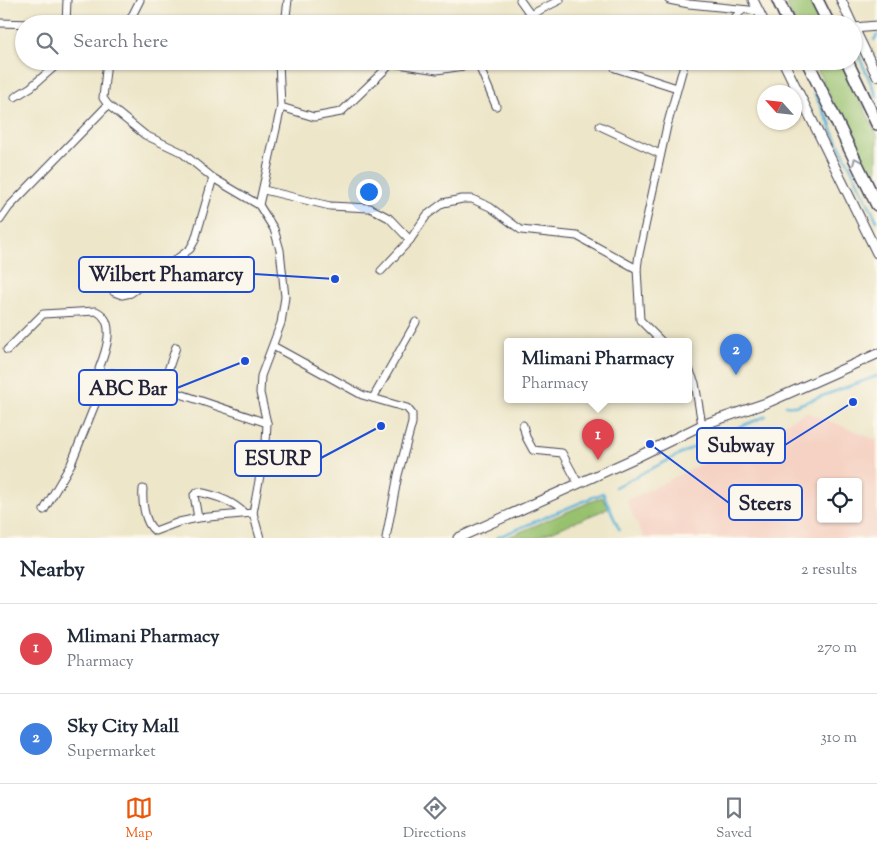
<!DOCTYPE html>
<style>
body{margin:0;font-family:"Sorts Mill Goudy",serif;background:#f2f2f3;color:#1f2937}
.controls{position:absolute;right:15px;bottom:15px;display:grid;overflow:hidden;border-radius:5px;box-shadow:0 1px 4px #0004}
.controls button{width:45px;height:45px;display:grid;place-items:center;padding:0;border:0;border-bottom:1px solid #e0e1e3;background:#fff;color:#1f2937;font:25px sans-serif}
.compass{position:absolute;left:757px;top:85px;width:45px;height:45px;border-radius:50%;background:#fff;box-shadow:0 1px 4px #0004;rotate:297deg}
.you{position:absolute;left:368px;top:191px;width:18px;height:18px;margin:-12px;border:4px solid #fff;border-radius:50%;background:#1a73e8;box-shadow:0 0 0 8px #1a73e833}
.badge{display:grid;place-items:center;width:32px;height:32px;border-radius:50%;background:#ea580c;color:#fff;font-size:16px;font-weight:700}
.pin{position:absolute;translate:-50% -41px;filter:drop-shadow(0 1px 2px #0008)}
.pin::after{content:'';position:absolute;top:26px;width:18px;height:15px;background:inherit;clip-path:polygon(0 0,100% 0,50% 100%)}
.popup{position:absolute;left:504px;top:338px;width:188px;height:65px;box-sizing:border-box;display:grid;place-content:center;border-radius:5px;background:#fff;filter:drop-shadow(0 1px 4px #0005);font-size:16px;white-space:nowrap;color:#747a83}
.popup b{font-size:19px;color:#1f2937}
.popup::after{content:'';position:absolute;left:50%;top:100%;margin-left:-10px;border:10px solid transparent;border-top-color:#fff}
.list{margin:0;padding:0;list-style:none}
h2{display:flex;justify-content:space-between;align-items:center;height:65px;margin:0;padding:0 20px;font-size:21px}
h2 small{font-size:16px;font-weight:400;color:#747a83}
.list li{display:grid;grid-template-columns:32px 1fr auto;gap:15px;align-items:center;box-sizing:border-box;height:90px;padding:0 20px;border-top:1px solid #e0e1e3}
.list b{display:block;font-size:19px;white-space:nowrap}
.list p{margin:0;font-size:16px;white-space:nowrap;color:#747a83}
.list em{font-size:16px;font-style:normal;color:#747a83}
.icon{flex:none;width:28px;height:28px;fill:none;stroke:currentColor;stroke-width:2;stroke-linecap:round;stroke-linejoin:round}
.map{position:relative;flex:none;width:877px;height:538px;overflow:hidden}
.search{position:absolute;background:#fff;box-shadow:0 1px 4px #0004;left:15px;right:15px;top:15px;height:55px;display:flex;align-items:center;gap:12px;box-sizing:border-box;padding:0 18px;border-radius:28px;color:#747a83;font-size:19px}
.sheet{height:245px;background:#fff}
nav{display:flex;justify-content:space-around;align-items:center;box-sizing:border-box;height:70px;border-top:1px solid #e0e1e3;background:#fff;font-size:14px;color:#747a83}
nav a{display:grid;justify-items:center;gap:2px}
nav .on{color:#ea580c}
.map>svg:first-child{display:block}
.built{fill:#f5d2c3;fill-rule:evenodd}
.green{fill:#98c16e;stroke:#5d7254}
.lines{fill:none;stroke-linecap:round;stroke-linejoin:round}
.stream{stroke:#5bb3d8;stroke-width:2.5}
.minor-casing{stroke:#403f50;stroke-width:9}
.tertiary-casing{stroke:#403f50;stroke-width:11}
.primary-casing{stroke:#403f50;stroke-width:14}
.minor{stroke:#fff;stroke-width:7}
.tertiary{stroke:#fff;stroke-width:9}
.primary{stroke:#fff;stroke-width:11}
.oneway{stroke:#9c9ca7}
.leader{fill:none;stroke:#1d4ed8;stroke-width:2}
.callout-dot{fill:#1d4ed8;stroke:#fbf7ec;stroke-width:2}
.callout{fill:#fbf7ec;stroke:#1d4ed8;stroke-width:2}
.callout-label{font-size:20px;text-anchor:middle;font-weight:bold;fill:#22223b}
</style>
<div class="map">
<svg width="877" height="538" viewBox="0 0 877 538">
<rect width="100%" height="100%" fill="#fbf7ec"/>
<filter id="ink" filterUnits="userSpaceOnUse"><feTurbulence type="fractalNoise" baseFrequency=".02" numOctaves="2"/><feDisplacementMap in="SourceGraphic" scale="10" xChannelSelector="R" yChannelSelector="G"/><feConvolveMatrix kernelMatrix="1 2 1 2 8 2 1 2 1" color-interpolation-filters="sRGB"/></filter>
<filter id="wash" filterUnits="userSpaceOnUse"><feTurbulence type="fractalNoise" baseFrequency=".0096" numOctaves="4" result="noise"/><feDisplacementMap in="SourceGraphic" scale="20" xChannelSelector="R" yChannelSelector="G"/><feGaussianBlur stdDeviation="1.12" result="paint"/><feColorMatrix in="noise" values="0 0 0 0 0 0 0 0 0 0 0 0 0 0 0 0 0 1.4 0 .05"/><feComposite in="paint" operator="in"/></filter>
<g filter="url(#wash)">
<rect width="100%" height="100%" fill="#ede6c9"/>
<path class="built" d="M807 412 877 440V538H644L626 501ZM821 482H858V519H821Z"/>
<g class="green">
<path d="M785 0H813L824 24H795Z"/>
<path d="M813 61H842L877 135V192Z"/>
<path d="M602 497 609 508 536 538H506Z"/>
</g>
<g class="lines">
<g class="stream">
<path d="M874 40 877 35"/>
<path d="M854 45 877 97"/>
<path d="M832 125 814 93 877 221"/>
<path d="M786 405 795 406 877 376"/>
<path d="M615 487 702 443 766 416"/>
<path d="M496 538 603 493 619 529"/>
</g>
</g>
</g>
<g filter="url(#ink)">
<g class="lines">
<g class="minor-casing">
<g id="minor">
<path d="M520 0 530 14"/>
<path d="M669 0 689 4 759 11"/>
<path d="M0 23 32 24"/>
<path d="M66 24 67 0"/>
<path d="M128 24 140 0"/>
<path d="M285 24 288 0"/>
<path d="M512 24 560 0"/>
<path d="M729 24 742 10"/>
<path d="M107 61 103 98 108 105 145 135 181 152 213 178 259 205 274 229 280 250 285 297 281 323 261 376 260 393 267 423 266 443 253 513 260 538"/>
<path d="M477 61 496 106"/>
<path d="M615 68 677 88"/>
<path d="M15 97 31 87 61 61"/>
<path d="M281 107 314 117 341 112 392 63 437 70 477 64"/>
<path d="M600 126 660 154"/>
<path d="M264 190 330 206 370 208 389 218 410 240"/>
<path d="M259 205 281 107 279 61"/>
<path d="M0 220 9 207 108 105"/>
<path d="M381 271 410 240 427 215 443 203 462 199H472L490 207 521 230 577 236 637 269"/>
<path d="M114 292 122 295 131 293 190 249 195 240 213 178"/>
<path d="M661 341 640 320 637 269 639 254 667 126 685 61"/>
<path d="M273 346 362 395 407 408 412 414V423L398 475 386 538"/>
<path d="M7 350 43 314 96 311C117 321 106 351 99 369L106 378"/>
<path d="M688 367 695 383 702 425"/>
<path d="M162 388 176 347"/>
<path d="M373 398 416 322"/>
<path d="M523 425 526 437 533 450 562 453 578 483"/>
<path d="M143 489C142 501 144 523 155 531L179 522 198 518 253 513"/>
<path d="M44 510 71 464 104 382 111 373 121 374 267 423"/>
<path d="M198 518 194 495 198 492C215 495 232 501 244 513"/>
</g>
</g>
<g class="tertiary-casing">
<g id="tertiary">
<path d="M753 0 765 24"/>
<path d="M841 0 852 24"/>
<path d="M853 26 877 76"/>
<path d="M854 28 877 26"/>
<path d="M783 61 877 253"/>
<path d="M458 538 635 458 702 425 769 402 877 354"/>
</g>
</g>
<g class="primary-casing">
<g id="primary">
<path d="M778 0 789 24"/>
<path d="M817 0 829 24"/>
<path d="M807 61 877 205"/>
<path d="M847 61 877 124"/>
</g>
</g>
<use href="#minor" class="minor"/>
<use href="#tertiary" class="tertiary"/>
<use href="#primary" class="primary"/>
</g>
<defs><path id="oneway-chevron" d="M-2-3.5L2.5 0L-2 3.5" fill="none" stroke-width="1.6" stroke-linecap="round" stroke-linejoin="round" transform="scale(1.25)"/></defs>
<use class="oneway" href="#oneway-chevron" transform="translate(856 161) rotate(-115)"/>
</g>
<path class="leader" d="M335 279L254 274M245 361L177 388M853 402L785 445M381 426L321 458M650 444L729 503"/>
<g class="callout-dot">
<circle cx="335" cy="279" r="5"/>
<circle cx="245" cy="361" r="5"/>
<circle cx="853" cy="402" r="5"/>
<circle cx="381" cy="426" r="5"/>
<circle cx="650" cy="444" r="5"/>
</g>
<g class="callout">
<rect x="79" y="257" width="175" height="35" rx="5"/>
<rect x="79" y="370" width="98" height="35" rx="5"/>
<rect x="697" y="428" width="88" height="35" rx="5"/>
<rect x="235" y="441" width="86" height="35" rx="5"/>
<rect x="729" y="485" width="73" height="35" rx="5"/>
</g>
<g class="callout-label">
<text x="166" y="281">Wilbert Phamarcy</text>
<text x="128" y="395">ABC Bar</text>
<text x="741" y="452">Subway</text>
<text x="278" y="465">ESURP</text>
<text x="765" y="510">Steers</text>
</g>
</svg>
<div class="controls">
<button><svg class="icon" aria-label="locate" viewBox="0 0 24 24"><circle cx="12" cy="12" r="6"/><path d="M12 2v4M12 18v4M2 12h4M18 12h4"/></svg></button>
</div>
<svg class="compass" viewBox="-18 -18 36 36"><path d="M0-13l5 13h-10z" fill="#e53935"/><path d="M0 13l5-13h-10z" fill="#747a83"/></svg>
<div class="you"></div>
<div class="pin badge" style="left:598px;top:460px;background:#e0444e">1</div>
<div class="popup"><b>Mlimani Pharmacy</b>Pharmacy</div>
<div class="pin badge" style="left:736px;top:375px;background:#3f7fe0">2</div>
<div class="search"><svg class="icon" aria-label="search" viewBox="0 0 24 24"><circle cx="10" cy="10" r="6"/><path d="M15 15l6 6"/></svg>Search here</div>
</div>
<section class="sheet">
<h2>Nearby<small>2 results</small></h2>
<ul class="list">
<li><span class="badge" style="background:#e0444e">1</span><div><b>Mlimani Pharmacy</b><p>Pharmacy</p></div><em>270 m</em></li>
<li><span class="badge" style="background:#3f7fe0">2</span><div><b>Sky City Mall</b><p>Supermarket</p></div><em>310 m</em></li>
</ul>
</section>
<nav>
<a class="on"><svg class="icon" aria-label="map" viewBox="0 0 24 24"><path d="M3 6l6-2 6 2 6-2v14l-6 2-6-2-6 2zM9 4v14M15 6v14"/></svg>Map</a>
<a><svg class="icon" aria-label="directions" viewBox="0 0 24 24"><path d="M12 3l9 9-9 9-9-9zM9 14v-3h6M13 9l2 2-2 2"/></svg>Directions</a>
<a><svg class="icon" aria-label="saved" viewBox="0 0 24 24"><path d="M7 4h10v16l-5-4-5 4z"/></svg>Saved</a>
</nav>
